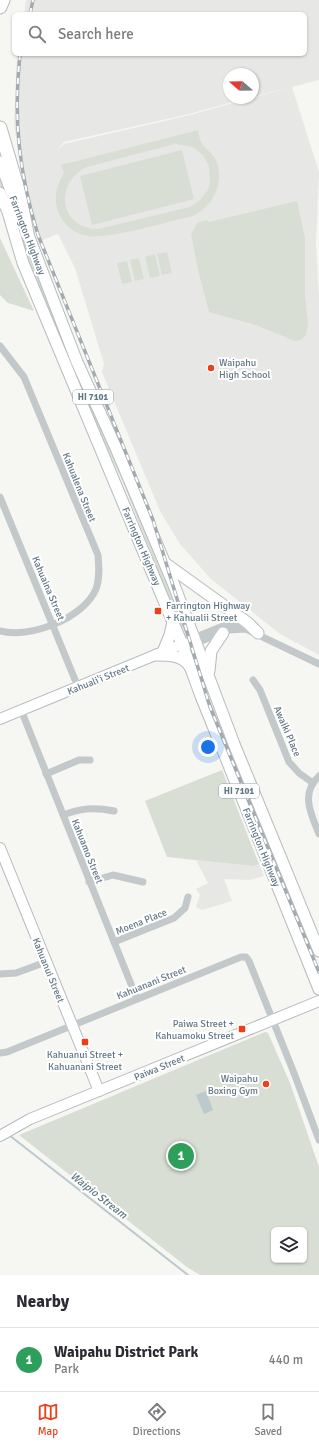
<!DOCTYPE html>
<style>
body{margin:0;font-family:Signika,sans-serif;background:#f7f7f7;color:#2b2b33}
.controls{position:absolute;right:12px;bottom:12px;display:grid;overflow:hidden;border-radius:6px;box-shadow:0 1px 3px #0004}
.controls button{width:36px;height:36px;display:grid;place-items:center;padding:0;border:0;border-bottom:1px solid #e1e1e2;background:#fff;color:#2b2b33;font:20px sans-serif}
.compass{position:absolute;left:223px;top:68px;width:36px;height:36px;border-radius:50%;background:#fff;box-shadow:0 1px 3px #0004;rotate:290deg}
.you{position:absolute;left:208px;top:747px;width:14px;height:14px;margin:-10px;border:3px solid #fff;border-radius:50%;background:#1a73e8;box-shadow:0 0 0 6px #1a73e833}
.badge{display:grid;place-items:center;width:26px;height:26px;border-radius:50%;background:#ef3f19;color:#fff;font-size:13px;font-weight:700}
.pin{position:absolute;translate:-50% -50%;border:2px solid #fff;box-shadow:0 1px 4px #0006}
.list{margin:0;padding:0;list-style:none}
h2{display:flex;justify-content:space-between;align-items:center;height:52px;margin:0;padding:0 16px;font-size:17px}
h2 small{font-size:13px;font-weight:400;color:#7c7c81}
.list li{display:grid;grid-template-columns:26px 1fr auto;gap:12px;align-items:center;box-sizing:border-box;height:64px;padding:0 16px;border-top:1px solid #e1e1e2}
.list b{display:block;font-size:15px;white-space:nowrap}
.list p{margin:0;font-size:13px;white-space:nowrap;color:#7c7c81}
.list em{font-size:13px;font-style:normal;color:#7c7c81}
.icon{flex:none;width:22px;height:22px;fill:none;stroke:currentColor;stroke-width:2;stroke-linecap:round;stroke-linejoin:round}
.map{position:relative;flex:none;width:319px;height:1275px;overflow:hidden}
.search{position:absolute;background:#fff;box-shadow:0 1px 3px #0004;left:12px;right:12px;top:12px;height:44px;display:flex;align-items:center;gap:10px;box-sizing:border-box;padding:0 14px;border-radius:6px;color:#7c7c81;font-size:15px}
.sheet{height:116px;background:#fff}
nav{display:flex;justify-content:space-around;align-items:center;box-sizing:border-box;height:56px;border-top:1px solid #e1e1e2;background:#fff;font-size:11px;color:#7c7c81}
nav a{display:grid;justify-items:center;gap:2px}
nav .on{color:#ef3f19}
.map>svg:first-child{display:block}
.built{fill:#e7e8e6}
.green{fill:#d8ded3;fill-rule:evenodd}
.water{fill:#bcc9cd}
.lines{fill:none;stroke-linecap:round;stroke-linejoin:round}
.stream{stroke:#bcc9cd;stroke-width:2}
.secondary-casing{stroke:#b5bbbf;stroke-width:12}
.primary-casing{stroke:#b6bbbe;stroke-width:13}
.highway-casing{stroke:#b7bbbe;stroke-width:15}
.street{stroke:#c3c8cb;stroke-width:7}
.secondary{stroke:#fff;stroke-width:10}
.primary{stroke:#fff;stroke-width:11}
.highway{stroke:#fff;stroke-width:13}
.rail-casing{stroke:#a3abb0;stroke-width:3.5}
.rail{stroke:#fff;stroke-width:2;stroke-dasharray:6;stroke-linecap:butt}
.poi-dot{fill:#ef3f19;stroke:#fff;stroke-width:1.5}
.labels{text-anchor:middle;stroke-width:4;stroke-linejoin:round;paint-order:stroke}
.shield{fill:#fff;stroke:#92a0aa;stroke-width:1}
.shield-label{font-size:9px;font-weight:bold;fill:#637886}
.street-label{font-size:10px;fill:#637886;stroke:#fff}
.poi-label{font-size:10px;fill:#637886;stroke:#fff;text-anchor:start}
.water-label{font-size:11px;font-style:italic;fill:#5f7b83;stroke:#fff}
</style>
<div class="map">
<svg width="319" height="1275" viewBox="0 0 319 1275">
<rect width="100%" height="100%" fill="#f6f6f2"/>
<g class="built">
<path d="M26 0H319V80L253 97V74H229V98H248L185 115 64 142 56 151 64 144 186 116 292 87 319 172 316 243 319 300V655L280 634 211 579 180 544 160 511 102 372 104 364 75 268 58 234 40 241 26 193 14 125 17 54H305V14H24Z"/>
<path d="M196 860 252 866 259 864 264 876 249 880 224 879 232 901 202 910 196 907 200 895 196 889 208 883Z"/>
</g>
<g class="green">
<path d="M198 130C199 133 199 138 201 142 204 148 211 152 215 158 226 181 214 206 193 216 170 221 107 240 87 236 75 234 64 225 59 214 53 200 56 186 64 173L61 165ZM175 144 193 147 203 155 209 166 210 183 208 190 200 200 190 207 98 229C60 229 53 183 87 167Z"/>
<path d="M182 150 194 199 92 225 80 176Z"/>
<path d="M0 178 17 220 186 626 181 628 122 480 97 427 0 190Z"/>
<path d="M297 201 305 238V296L308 324 306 335 301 340 295 341 256 325 209 312 198 270 191 234 197 223 207 220 209 222Z"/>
<path d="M0 238 34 311 8 303 0 295Z"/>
<path d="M167 252 172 273 162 275 157 254Z"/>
<path d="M155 254 160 276 150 278 145 257Z"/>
<path d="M139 258 144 279 135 281 130 260Z"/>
<path d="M127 261 132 282 122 284 117 263Z"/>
<path d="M222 770 259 864 252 866 167 857 145 801Z"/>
<path d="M265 1032 268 1033 290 1083 319 1167V1275H200L187 1267 19 1135ZM274 1230H304V1260H274Z"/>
</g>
<path class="water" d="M206 1091 213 1110 204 1114 196 1095Z"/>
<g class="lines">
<path class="stream" d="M9 1135 188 1275"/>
<g class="secondary-casing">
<g id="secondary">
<path d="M0 719 182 644 196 643"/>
<path d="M0 848 99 1091"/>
<path d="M0 1136 30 1119 319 1001"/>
</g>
</g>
<g class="primary-casing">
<g id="primary">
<path d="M0 162 77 362 116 448 174 585 234 744 319 951"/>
<path d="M0 193 8 212 23 263 182 644 201 696 319 989"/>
<path d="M166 564 248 623 258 633"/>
<path d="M163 652 170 635 173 622"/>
<path d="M156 655C169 655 183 655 190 667"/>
<path d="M209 671 211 651 223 633"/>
</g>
</g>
<g class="highway-casing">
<g id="highway">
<path d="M0 7 3 0"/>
<path d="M0 128 19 193 27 233"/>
</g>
</g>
<g class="street">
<path d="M0 346 24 377 98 555C99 566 100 578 96 589 84 618 30 639 0 631"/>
<path d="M0 497 78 687"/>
<path d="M191 639 228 624H234L246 629"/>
<path d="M196 643 229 630 246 629 319 664"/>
<path d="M253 680 260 690 289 762 299 773 313 783"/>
<path d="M21 710 137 999"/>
<path d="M46 774 79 760H90"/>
<path d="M319 776C300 794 311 814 319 834"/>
<path d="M63 815C81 808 95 807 114 811"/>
<path d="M89 882 113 875 143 882"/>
<path d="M114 942 174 918 185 908 188 897"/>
<path d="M0 974 16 973 46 962"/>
<path d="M0 1053 7 1052 241 957H246L249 961 294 1073 319 1140"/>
</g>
<use href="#secondary" class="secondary"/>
<use href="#primary" class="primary"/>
<use href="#highway" class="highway"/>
<g class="rail-casing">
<g id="rail">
<path d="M30 14 33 0"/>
<path d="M20 54C13 119 19 173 38 235L153 520 210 707 319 972"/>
</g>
</g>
<use href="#rail" class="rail"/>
</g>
<g class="poi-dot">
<circle cx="211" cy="368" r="4"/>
<rect x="154" y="607" width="8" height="8" rx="2"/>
<rect x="238" y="1025" width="8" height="8" rx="2"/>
<rect x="81" y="1038" width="8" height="8" rx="2"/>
<circle cx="266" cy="1084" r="4"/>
</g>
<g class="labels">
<g class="shield">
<rect x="73" y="390" width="40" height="14" rx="3"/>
<rect x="219" y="784" width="40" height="14" rx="3"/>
</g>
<g class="shield-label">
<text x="93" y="400">HI 7101</text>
<text x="239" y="794">HI 7101</text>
</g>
<g class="street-label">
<text transform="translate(28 235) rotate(69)" y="4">Farrington Highway</text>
<text transform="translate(80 487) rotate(68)" y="4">Kahualena Street</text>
<text transform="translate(142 546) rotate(67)" y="4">Farrington Highway</text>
<text transform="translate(49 588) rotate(67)" y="4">Kahuaina Street</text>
<text transform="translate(98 679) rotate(-22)" y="4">Kahuali'i Street</text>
<text transform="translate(288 731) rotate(67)" y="4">Awaiki Place</text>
<text transform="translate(262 847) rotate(68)" y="4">Farrington Highway</text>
<text transform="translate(88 851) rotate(68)" y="4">Kahuamo Street</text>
<text transform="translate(141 921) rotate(-22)" y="4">Moena Place</text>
<text transform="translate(49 970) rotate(68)" y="4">Kahuanui Street</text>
<text transform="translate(151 982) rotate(-22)" y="4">Kahuanani Street</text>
<text transform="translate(159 1067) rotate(-22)" y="4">Paiwa Street</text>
</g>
<g class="poi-label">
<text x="219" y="366">Waipahu<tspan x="219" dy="12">High School</tspan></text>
<text x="166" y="609">Farrington Highway<tspan x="166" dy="12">+ Kahualii Street</tspan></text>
<text x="234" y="1027" text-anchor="end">Paiwa Street +<tspan x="234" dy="12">Kahuamoku Street</tspan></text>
<text x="85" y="1058" text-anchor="middle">Kahuanui Street +<tspan x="85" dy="12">Kahuanani Street</tspan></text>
<text x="258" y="1082" text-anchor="end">Waipahu<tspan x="258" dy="12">Boxing Gym</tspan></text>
</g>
<g class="water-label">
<text transform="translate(99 1195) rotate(38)" y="4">Waipio Stream</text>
</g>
</g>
</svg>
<div class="controls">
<button><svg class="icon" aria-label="layers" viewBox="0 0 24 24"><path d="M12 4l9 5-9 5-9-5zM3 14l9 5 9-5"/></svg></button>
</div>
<svg class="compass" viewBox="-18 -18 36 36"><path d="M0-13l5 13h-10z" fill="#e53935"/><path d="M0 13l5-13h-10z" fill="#7c7c81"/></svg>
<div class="you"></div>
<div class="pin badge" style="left:181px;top:1156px;background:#2e9e5b">1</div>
<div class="search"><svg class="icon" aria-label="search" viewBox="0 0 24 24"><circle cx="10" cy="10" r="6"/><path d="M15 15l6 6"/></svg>Search here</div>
</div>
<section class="sheet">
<h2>Nearby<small></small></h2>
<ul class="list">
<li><span class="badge" style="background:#2e9e5b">1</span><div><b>Waipahu District Park</b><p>Park</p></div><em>440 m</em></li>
</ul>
</section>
<nav>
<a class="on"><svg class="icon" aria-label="map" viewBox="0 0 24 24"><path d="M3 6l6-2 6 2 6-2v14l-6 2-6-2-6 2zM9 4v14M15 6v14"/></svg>Map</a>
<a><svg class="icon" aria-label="directions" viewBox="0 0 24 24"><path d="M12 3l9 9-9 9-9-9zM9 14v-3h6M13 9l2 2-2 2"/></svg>Directions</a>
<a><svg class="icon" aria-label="saved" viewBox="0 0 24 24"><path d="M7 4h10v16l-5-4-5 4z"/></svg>Saved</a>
</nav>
